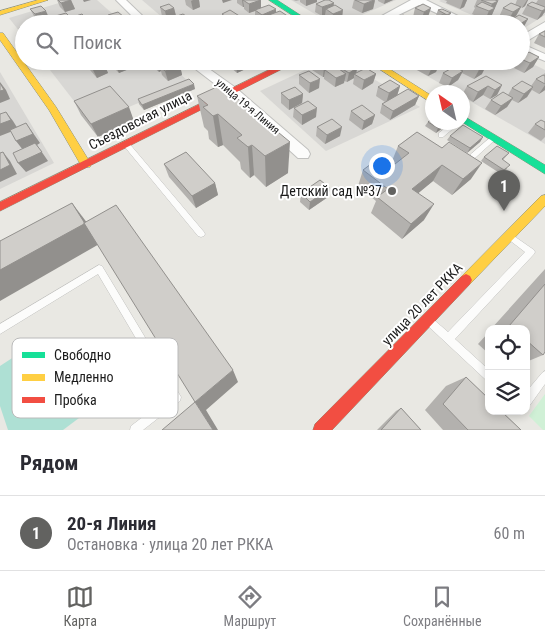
<!DOCTYPE html>
<html lang="ru">
<meta charset="utf-8">
<style>
body{margin:0;font-family:"Roboto Condensed",sans-serif;background:#f2f2f3;color:#2b2b33}
.controls{position:absolute;right:15px;bottom:15px;display:grid;overflow:hidden;border-radius:10px;box-shadow:0 2px 8px #0003}
.controls button{width:45px;height:45px;display:grid;place-items:center;padding:0;border:0;border-bottom:1px solid #e1e1e2;background:#fff;color:#2b2b33;font:25px sans-serif}
.compass{position:absolute;left:425px;top:85px;width:45px;height:45px;border-radius:50%;background:#fff;box-shadow:0 2px 8px #0003;rotate:326deg}
.you{position:absolute;left:381px;top:165px;width:18px;height:18px;margin:-12px;border:4px solid #fff;border-radius:50%;background:#1a73e8;box-shadow:0 0 0 8px #1a73e833}
.badge{display:grid;place-items:center;width:32px;height:32px;border-radius:50%;background:#626260;color:#fff;font-size:16px;font-weight:700}
.pin{position:absolute;translate:-50% -41px;filter:drop-shadow(0 1px 2px #0008)}
.pin::after{content:'';position:absolute;top:26px;width:18px;height:15px;background:inherit;clip-path:polygon(0 0,100% 0,50% 100%)}
.list{margin:0;padding:0;list-style:none}
h2{display:flex;justify-content:space-between;align-items:center;height:65px;margin:0;padding:0 20px;font-size:21px}
h2 small{font-size:16px;font-weight:400;color:#7c7c81}
.list li{display:grid;grid-template-columns:32px 1fr auto;gap:15px;align-items:center;box-sizing:border-box;height:75px;padding:0 20px;border-top:1px solid #e1e1e2}
.list b{display:block;font-size:19px;white-space:nowrap}
.list p{margin:0;font-size:16px;white-space:nowrap;color:#7c7c81}
.list em{font-size:16px;font-style:normal;color:#7c7c81}
.icon{flex:none;width:28px;height:28px;fill:none;stroke:currentColor;stroke-width:2;stroke-linecap:round;stroke-linejoin:round}
.map{position:relative;flex:none;width:545px;height:430px;overflow:hidden}
.search{position:absolute;background:#fff;box-shadow:0 2px 8px #0003;left:15px;right:15px;top:15px;height:55px;display:flex;align-items:center;gap:12px;box-sizing:border-box;padding:0 18px;border-radius:28px;color:#7c7c81;font-size:19px}
.sheet{height:140px;background:#fff}
nav{display:flex;justify-content:space-around;align-items:center;box-sizing:border-box;height:70px;border-top:1px solid #e1e1e2;background:#fff;font-size:14px;color:#7c7c81}
nav a{display:grid;justify-items:center;gap:2px}
nav .on{color:#626260}
.map>svg:first-child{display:block}
.residential{fill:#d8d7d4}
.park{fill:#d0f0d6}
.pitch{fill:#aee0d4}
.lines{fill:none;stroke-linecap:round;stroke-linejoin:round}
.lane-casing{stroke:#c1c1bf;stroke-width:1}
.street-casing{stroke:#c1c1bf;stroke-width:2}
.fast-casing{stroke:#8d927c;stroke-width:1}
.slow-casing{stroke:#8d927c;stroke-width:1}
.jam-casing{stroke:#8d927c;stroke-width:1}
.lane{fill:#fcfcfb;fill-rule:evenodd}
.street{fill:#fcfcfb;fill-rule:evenodd}
.fast{fill:#16e098;fill-rule:evenodd}
.slow{fill:#ffcf43;fill-rule:evenodd}
.jam{fill:#f24e42;fill-rule:evenodd}
.wall{fill:#b3b1ae}
.shaded-wall{fill:#92908d}
.building{fill:#d0ceca;stroke:#92908d}
.poi-dot{fill:#626260;stroke:#fff;stroke-width:2}
.labels{text-anchor:middle;stroke-width:4;stroke-linejoin:round;paint-order:stroke}
.far-street-label{font-size:11px;fill:#1a1a1a;stroke:#fff}
.street-label{font-size:14px;fill:#1a1a1a;stroke:#fff}
.poi-label{font-size:14px;fill:#1a1a1a;stroke:#fff;text-anchor:end}
.key{fill:#fff;stroke:#bababa;stroke-width:1}
.key-label{font-size:14px;fill:#1a1a1a}
</style>
<div class="map">
<svg width="545" height="430" viewBox="0 0 545 430">
<rect width="100%" height="100%" fill="#e9e8e3"/>
<g class="residential">
<path d="M69 0H97L124 24H24V37L9 18Z"/>
<path d="M142 0H249L287 24H170Z"/>
<path d="M291 0H396L341 24H332Z"/>
<path d="M441 0H545V15L521 30V24H493L439 1Z"/>
<path d="M521 58 545 70V144L463 97 462 92H455L401 61H521Z"/>
<path d="M43 61H166L189 82 124 109 81 110Z"/>
<path d="M324 61H344L420 107 326 151 260 91Z"/>
<path d="M0 72 54 163 0 189Z"/>
</g>
<path class="park" d="M545 394V430H543L529 416Z"/>
<path class="pitch" d="M43 338 79 418 63 430H8L0 406V366Z"/>
<g class="lines">
<g class="lane-casing">
<g id="lane">
<path d="M453 122H461L443 137H439V133Z"/>
<path d="M492 136H494L497 138 475 158H471L470 156 471 154Z"/>
<path d="M124 142H128L204 232 205 234 204 236 201 237 198 236 124 146 123 144Z"/>
<path d="M511 234 534 250 535 252 534 254 455 339 489 370V382L486 380 427 325 425 322 427 319 430 318 433 319 448 332 525 252 508 239 507 237 508 235Z"/>
<path d="M99 265 102 266 181 397 180 401 143 430H130L131 426 170 396 98 274 0 334V324Z"/>
<path d="M545 371V384L530 405 526 406V392L542 373Z"/>
</g>
</g>
<g class="street-casing">
<g id="street">
<path d="M116 0H126L151 24H140Z"/>
<path d="M411 0H426L474 24H460L419 5 380 24H367Z"/>
<path d="M545 22V30L522 44 545 54V61L521 51V36Z"/>
<path d="M185 61H198L236 88 308 150 310 154 308 158H298L228 94Z"/>
</g>
</g>
<g class="fast-casing">
<g id="fast">
<path d="M269 0H277L314 24H306Z"/>
<path d="M462 115 545 165V174L462 122Z"/>
</g>
</g>
<g class="slow-casing">
<g id="slow">
<path d="M38 0H48L0 15V11Z"/>
<path d="M0 33H3L56 107 91 164 90 167H82L49 110 0 40Z"/>
<path d="M367 61H377L432 96V103Z"/>
<path d="M545 195V206L470 284 466 286 462 284 460 280 462 276 541 196Z"/>
</g>
</g>
<g class="jam-casing">
<g id="jam">
<path d="M287 61H298L0 211V202Z"/>
<path d="M466 274 470 276 472 280 470 284 332 430H313L315 424 462 276Z"/>
</g>
</g>
<use href="#lane" class="lane"/>
<use href="#street" class="street"/>
<use href="#fast" class="fast"/>
<use href="#slow" class="slow"/>
<use href="#jam" class="jam"/>
</g>
<g class="wall">
<path d="M57 0H71L75 9 65 12 60 7Z"/>
<path d="M185 0H199L200 7 193 10 186 5Z"/>
<path d="M237 0H261V8L289 17 288 24H266V22L262 24 255 19V11L249 13 244 9V7H243L237 3Z"/>
<path d="M293 0H317V2L306 6 300 2V0L296 1Z"/>
<path d="M354 0H375L373 9 362 13 352 8Z"/>
<path d="M378 0H393L384 4 378 1Z"/>
<path d="M444 0H467L464 7 460 9 446 3 447 1Z"/>
<path d="M477 0H499L498 1 491 17 485 20 472 14 475 8 474 7Z"/>
<path d="M517 0H528L525 6 522 8 521 7 516 16 508 21 499 17 503 8 515 5Z"/>
<path d="M537 0H545V13H544L542 16 537 20 522 14 527 5 536 3 538 0Z"/>
<path d="M316 4 334 6 342 19 332 23 325 18V15L322 16 315 12Z"/>
<path d="M423 4 428 17 421 21 413 17 415 8Z"/>
<path d="M160 7 174 8 176 16 167 20 162 16Z"/>
<path d="M30 9 50 20 40 23 35 18Z"/>
<path d="M438 10 451 13 449 17 455 20 453 24H431L432 20 435 18Z"/>
<path d="M222 14 241 24H225L223 23Z"/>
<path d="M108 15 126 24H111Z"/>
<path d="M52 17H70L71 18 88 24H55Z"/>
<path d="M174 17 189 21 194 24H175Z"/>
<path d="M410 18 409 24H394L395 19Z"/>
<path d="M528 19 523 28 521 24H509L511 20Z"/>
<path d="M545 31V48L534 43 539 34Z"/>
<path d="M539 57 533 67 524 73 514 68 518 61H521V58Z"/>
<path d="M86 61 104 64 108 73 97 78 90 70Z"/>
<path d="M111 61H132L134 67 119 73 114 68Z"/>
<path d="M151 61H175L180 65 182 75 168 81 162 75 161 71 159 72 153 67Z"/>
<path d="M228 61H250V67L237 73 229 66Z"/>
<path d="M313 61H342L335 66 336 67V65L357 68 356 74H376L373 83 362 90 353 84 354 78 347 82 344 81V83L335 87 324 79V77H323L312 70Z"/>
<path d="M420 61H438L440 62 436 72 428 76 417 70Z"/>
<path d="M463 61H481L482 74 474 79 462 73 458 80 448 87 439 83 443 73 461 70 466 62Z"/>
<path d="M545 73V90L539 94 532 90 527 97 518 103 512 100 507 107 495 115 485 109 491 100 508 95 512 88 531 86 536 79 543 75Z"/>
<path d="M299 75 319 88 309 93 299 84Z"/>
<path d="M502 85 497 95 490 99 483 95 473 102 462 95 467 86Z"/>
<path d="M400 86 397 96H419L415 105 390 120 380 113 382 104 385 102 376 96 378 87Z"/>
<path d="M195 89 144 110 139 104 138 99Z"/>
<path d="M281 93 303 94 302 103 289 110 281 103Z"/>
<path d="M197 96 288 173 266 187 254 175 250 178 241 169 240 162 223 145 218 147 209 139 208 131 204 127Z"/>
<path d="M74 101 134 121 98 137 81 115Z"/>
<path d="M294 108 316 117 302 125 293 117Z"/>
<path d="M351 111 375 115 372 124 362 130 349 120Z"/>
<path d="M428 122 450 123 436 133 425 126Z"/>
<path d="M545 122V137L541 141 528 133 535 124Z"/>
<path d="M317 127 340 136 325 144 316 136Z"/>
<path d="M417 132 471 179 452 195 433 181 418 193 424 220 402 239 371 213 376 201 358 186 363 170 392 161 398 146Z"/>
<path d="M450 136 483 137 480 142 467 153 447 140Z"/>
<path d="M509 153 503 160 507 169 501 174 481 161 484 157Z"/>
<path d="M164 164 215 183 218 195 196 208 169 177Z"/>
<path d="M517 179 507 190 501 185 504 181Z"/>
<path d="M330 188 328 197 309 210 300 202 301 193Z"/>
<path d="M545 269V352L543 355 526 362V329H491Z"/>
<path d="M489 332V354L478 344Z"/>
<path d="M466 377 521 430H443L425 410 446 386Z"/>
<path d="M401 408 421 430H377L396 411Z"/>
</g>
<g class="shaded-wall">
<path d="M71 0 75 9 65 12 61 3Z"/>
<path d="M83 0H91L84 2Z"/>
<path d="M193 0H199L200 7 193 10 191 1Z"/>
<path d="M222 0H232L223 3Z"/>
<path d="M242 0H261V9L255 10V11L249 13V4L243 0 244 7H243Z"/>
<path d="M306 0H317V2L306 6Z"/>
<path d="M375 0 373 9 362 13 364 4Z"/>
<path d="M385 0H393L384 4Z"/>
<path d="M462 0H467L464 7 460 9 463 0Z"/>
<path d="M527 0H528L525 6 522 8Z"/>
<path d="M498 1 491 17 485 20 492 4Z"/>
<path d="M334 3 333 12 326 9 325 15 322 16V7Z"/>
<path d="M521 7 516 16 508 21 513 12Z"/>
<path d="M174 8 176 16 167 20 165 11Z"/>
<path d="M431 8 428 17 421 21 424 12Z"/>
<path d="M276 9V18L266 16V22L262 24V15Z"/>
<path d="M545 9V11L542 16 537 20 542 11Z"/>
<path d="M343 10 342 19 332 23 333 14Z"/>
<path d="M46 11 50 20 40 23 35 14Z"/>
<path d="M70 17 73 24H57L56 21Z"/>
<path d="M124 17 126 24H115L114 21Z"/>
<path d="M241 17V24H232V21Z"/>
<path d="M289 17 288 24H274V22Z"/>
<path d="M86 18 88 24H75L74 22Z"/>
<path d="M189 18 190 24H180V22Z"/>
<path d="M410 18 409 24H402L403 22Z"/>
<path d="M528 19 523 28 521 29V24H520Z"/>
<path d="M455 20 453 24H446Z"/>
<path d="M539 57 533 67 524 73 530 63Z"/>
<path d="M41 61H49L42 63Z"/>
<path d="M122 61H132L134 67 119 73 115 64Z"/>
<path d="M160 61H172L159 66 161 71 159 72 156 63Z"/>
<path d="M241 61H250V67L237 73 236 63Z"/>
<path d="M330 61H342L325 70 324 77H323L324 68 330 65Z"/>
<path d="M440 62 436 72 428 76 432 67Z"/>
<path d="M104 64 108 73 97 78 92 68Z"/>
<path d="M487 64 482 74 474 79 479 70Z"/>
<path d="M180 65 182 75 168 81 165 71Z"/>
<path d="M357 68 356 75 354 74V78L347 82 349 73Z"/>
<path d="M463 71 458 80 448 87 452 78Z"/>
<path d="M346 74 344 83 335 87 336 78Z"/>
<path d="M376 74 373 83 362 90 364 80Z"/>
<path d="M320 79 319 88 309 93 310 83Z"/>
<path d="M0 82 6 90 10 99 0 103Z"/>
<path d="M194 84 195 89 144 110 142 105Z"/>
<path d="M502 85 497 95 490 99 495 90Z"/>
<path d="M545 85V90L539 94Z"/>
<path d="M400 86 397 96 386 103 389 93Z"/>
<path d="M488 86 483 95 473 102 478 92Z"/>
<path d="M533 87 527 97 518 103 524 94Z"/>
<path d="M303 94 302 103 289 110V100Z"/>
<path d="M419 96 415 105 390 120 393 111Z"/>
<path d="M513 98 507 107 495 115 501 106Z"/>
<path d="M129 107 134 121 98 137 91 124Z"/>
<path d="M317 108 316 117 302 125V115Z"/>
<path d="M6 112 13 121 18 129 0 136V124Z"/>
<path d="M218 114 223 145 218 147 213 116Z"/>
<path d="M375 115 372 124 362 130 364 121Z"/>
<path d="M446 122H450L436 133 438 128Z"/>
<path d="M26 123 40 143 37 145 48 161 26 172 18 163 23 150 16 141Z"/>
<path d="M342 127 340 136 325 144 327 135Z"/>
<path d="M483 137 480 142 467 153 470 148Z"/>
<path d="M290 142 288 173 266 187 265 156Z"/>
<path d="M252 145 254 175 250 178 248 147Z"/>
<path d="M3 152 10 161 17 174 0 182V170Z"/>
<path d="M482 163 471 179 452 195 463 179Z"/>
<path d="M442 165 433 181 404 205 412 189Z"/>
<path d="M215 183 218 195 196 208 192 196Z"/>
<path d="M330 188 328 197 309 210 310 202Z"/>
<path d="M72 203 88 224 101 243 0 301V270Z"/>
<path d="M434 204 424 220 402 239 411 224Z"/>
<path d="M233 370 238 382 206 410 218 430H213L195 402Z"/>
</g>
<g class="building">
<path d="M58 0H71L61 3Z"/>
<path d="M243 0H261L249 4Z"/>
<path d="M325 0H329L334 3 322 7 316 4Z"/>
<path d="M355 0H374L364 4Z"/>
<path d="M481 0H495L498 1 492 4Z"/>
<path d="M482 2 495 8 489 11 476 6Z"/>
<path d="M532 2 545 7V9L542 11 527 5Z"/>
<path d="M511 3 521 7 513 12 503 8Z"/>
<path d="M169 4 174 8 165 11 160 7Z"/>
<path d="M423 4 431 8 424 12 415 8Z"/>
<path d="M269 5 276 9 262 15 255 10Z"/>
<path d="M335 5 343 10 333 14 326 9Z"/>
<path d="M41 6 46 11 35 14 30 9Z"/>
<path d="M442 9 451 13 447 15 438 10Z"/>
<path d="M230 10 241 17 232 21 222 14Z"/>
<path d="M280 11 289 17 274 22 266 16Z"/>
<path d="M118 12 124 17 114 21 108 15Z"/>
<path d="M66 13 70 17 56 21 52 17Z"/>
<path d="M82 14 86 18 74 22 70 18Z"/>
<path d="M183 14 189 18 180 22 174 17Z"/>
<path d="M444 14 455 20 446 24H441L432 20Z"/>
<path d="M403 15 410 18 403 22 395 19Z"/>
<path d="M519 15 528 19 520 24 511 20Z"/>
<path d="M191 21 194 24H182Z"/>
<path d="M24 26V32H22L19 28Z"/>
<path d="M545 31V37L539 34Z"/>
<path d="M529 52 539 57 530 63 521 59V58Z"/>
<path d="M86 61H102L104 64 92 68Z"/>
<path d="M113 61H122L115 64Z"/>
<path d="M170 61H175L180 65 165 71 159 66Z"/>
<path d="M233 61H241L236 63Z"/>
<path d="M314 61H329L333 64 324 68Z"/>
<path d="M344 61H346L357 68 349 73 336 65Z"/>
<path d="M421 61H438L440 62 432 67Z"/>
<path d="M467 61H481L487 64 479 70 465 63Z"/>
<path d="M335 66 346 74 336 78 325 70Z"/>
<path d="M454 67 463 71 452 78 443 73Z"/>
<path d="M366 68 376 74 364 80 354 74Z"/>
<path d="M309 71 320 79 310 83 299 75Z"/>
<path d="M543 75 545 76V84L536 79Z"/>
<path d="M486 76 502 85 495 90 488 86 478 92 467 86Z"/>
<path d="M189 79 194 84 142 105 138 99Z"/>
<path d="M390 80 400 86 389 93 378 87Z"/>
<path d="M522 81 533 87 524 94 512 88Z"/>
<path d="M0 83 4 90 0 91Z"/>
<path d="M221 85 290 142 265 156 252 145 248 147 237 138 242 135 218 114 213 116 203 107 208 105 197 96Z"/>
<path d="M110 86 129 107 91 124 74 101Z"/>
<path d="M295 87 303 94 289 100 281 93Z"/>
<path d="M408 89 419 96 393 111 382 104Z"/>
<path d="M503 92 513 98 501 106 491 100Z"/>
<path d="M308 101 317 108 302 115 294 108Z"/>
<path d="M362 105 375 115 364 121 351 111Z"/>
<path d="M6 112 11 120 0 124V114Z"/>
<path d="M432 118V122H446L438 128 428 122Z"/>
<path d="M332 119 342 127 327 135 317 127Z"/>
<path d="M541 120 545 122V130L535 124Z"/>
<path d="M26 123 33 134 16 141 10 130Z"/>
<path d="M463 125 483 137 470 148 450 136Z"/>
<path d="M417 132 442 148 449 142 482 163 463 179 442 165 412 189 434 204 411 224 377 197 388 189 363 170 383 155 395 164 409 153 398 146Z"/>
<path d="M35 143 42 152 18 163 13 153Z"/>
<path d="M497 146 509 153 502 159 510 165 504 170 484 157Z"/>
<path d="M3 152 10 165 0 170V153Z"/>
<path d="M186 152 215 183 192 196 164 164Z"/>
<path d="M510 175 517 179 511 185 504 181Z"/>
<path d="M320 180 330 188 310 202 301 193Z"/>
<path d="M72 203 84 222V224L0 270V241Z"/>
<path d="M116 205 233 370 195 402 213 430H162L195 402 84 223Z"/>
<path d="M545 284V352L543 355 526 340V329H512L509 326Z"/>
<path d="M466 377 489 399V411H501L521 430H468L443 404Z"/>
<path d="M401 408 421 430H381Z"/>
</g>
<circle class="poi-dot" cx="392" cy="191" r="5"/>
<g class="labels">
<g class="far-street-label">
<text transform="translate(248 106) rotate(40)" y="4">улица 19-я Линия</text>
</g>
<g class="street-label">
<text transform="translate(140 120) rotate(-27)" y="5">Съездовская улица</text>
<text transform="translate(422 304) rotate(-46)" y="5">улица 20 лет РККА</text>
</g>
<g class="poi-label">
<text x="382" y="196">Детский сад №37</text>
</g>
</g>
<rect x="12" y="338" width="166" height="80" rx="8" class="key"/>
<rect x="22" y="352" width="23" height="6" fill="#16e098"/>
<rect x="22" y="374" width="23" height="7" fill="#ffcf43"/>
<rect x="22" y="397" width="23" height="6" fill="#f24e42"/>
<g class="key-label">
<text x="54" y="360">Свободно</text>
<text x="54" y="382">Медленно</text>
<text x="54" y="405">Пробка</text>
</g>
</svg>
<div class="controls">
<button><svg class="icon" aria-label="locate" viewBox="0 0 24 24"><circle cx="12" cy="12" r="6"/><path d="M12 2v4M12 18v4M2 12h4M18 12h4"/></svg></button>
<button><svg class="icon" aria-label="layers" viewBox="0 0 24 24"><path d="M12 4l9 5-9 5-9-5zM3 14l9 5 9-5"/></svg></button>
</div>
<svg class="compass" viewBox="-18 -18 36 36"><path d="M0-13l5 13h-10z" fill="#e53935"/><path d="M0 13l5-13h-10z" fill="#7c7c81"/></svg>
<div class="you"></div>
<div class="pin badge" style="left:504px;top:211px">1</div>
<div class="search"><svg class="icon" aria-label="search" viewBox="0 0 24 24"><circle cx="10" cy="10" r="6"/><path d="M15 15l6 6"/></svg>Поиск</div>
</div>
<section class="sheet">
<h2>Рядом<small></small></h2>
<ul class="list">
<li><span class="badge">1</span><div><b>20-я Линия</b><p>Остановка · улица 20 лет РККА</p></div><em>60 m</em></li>
</ul>
</section>
<nav>
<a class="on"><svg class="icon" aria-label="map" viewBox="0 0 24 24"><path d="M3 6l6-2 6 2 6-2v14l-6 2-6-2-6 2zM9 4v14M15 6v14"/></svg>Карта</a>
<a><svg class="icon" aria-label="directions" viewBox="0 0 24 24"><path d="M12 3l9 9-9 9-9-9zM9 14v-3h6M13 9l2 2-2 2"/></svg>Маршрут</a>
<a><svg class="icon" aria-label="saved" viewBox="0 0 24 24"><path d="M7 4h10v16l-5-4-5 4z"/></svg>Сохранённые</a>
</nav>
